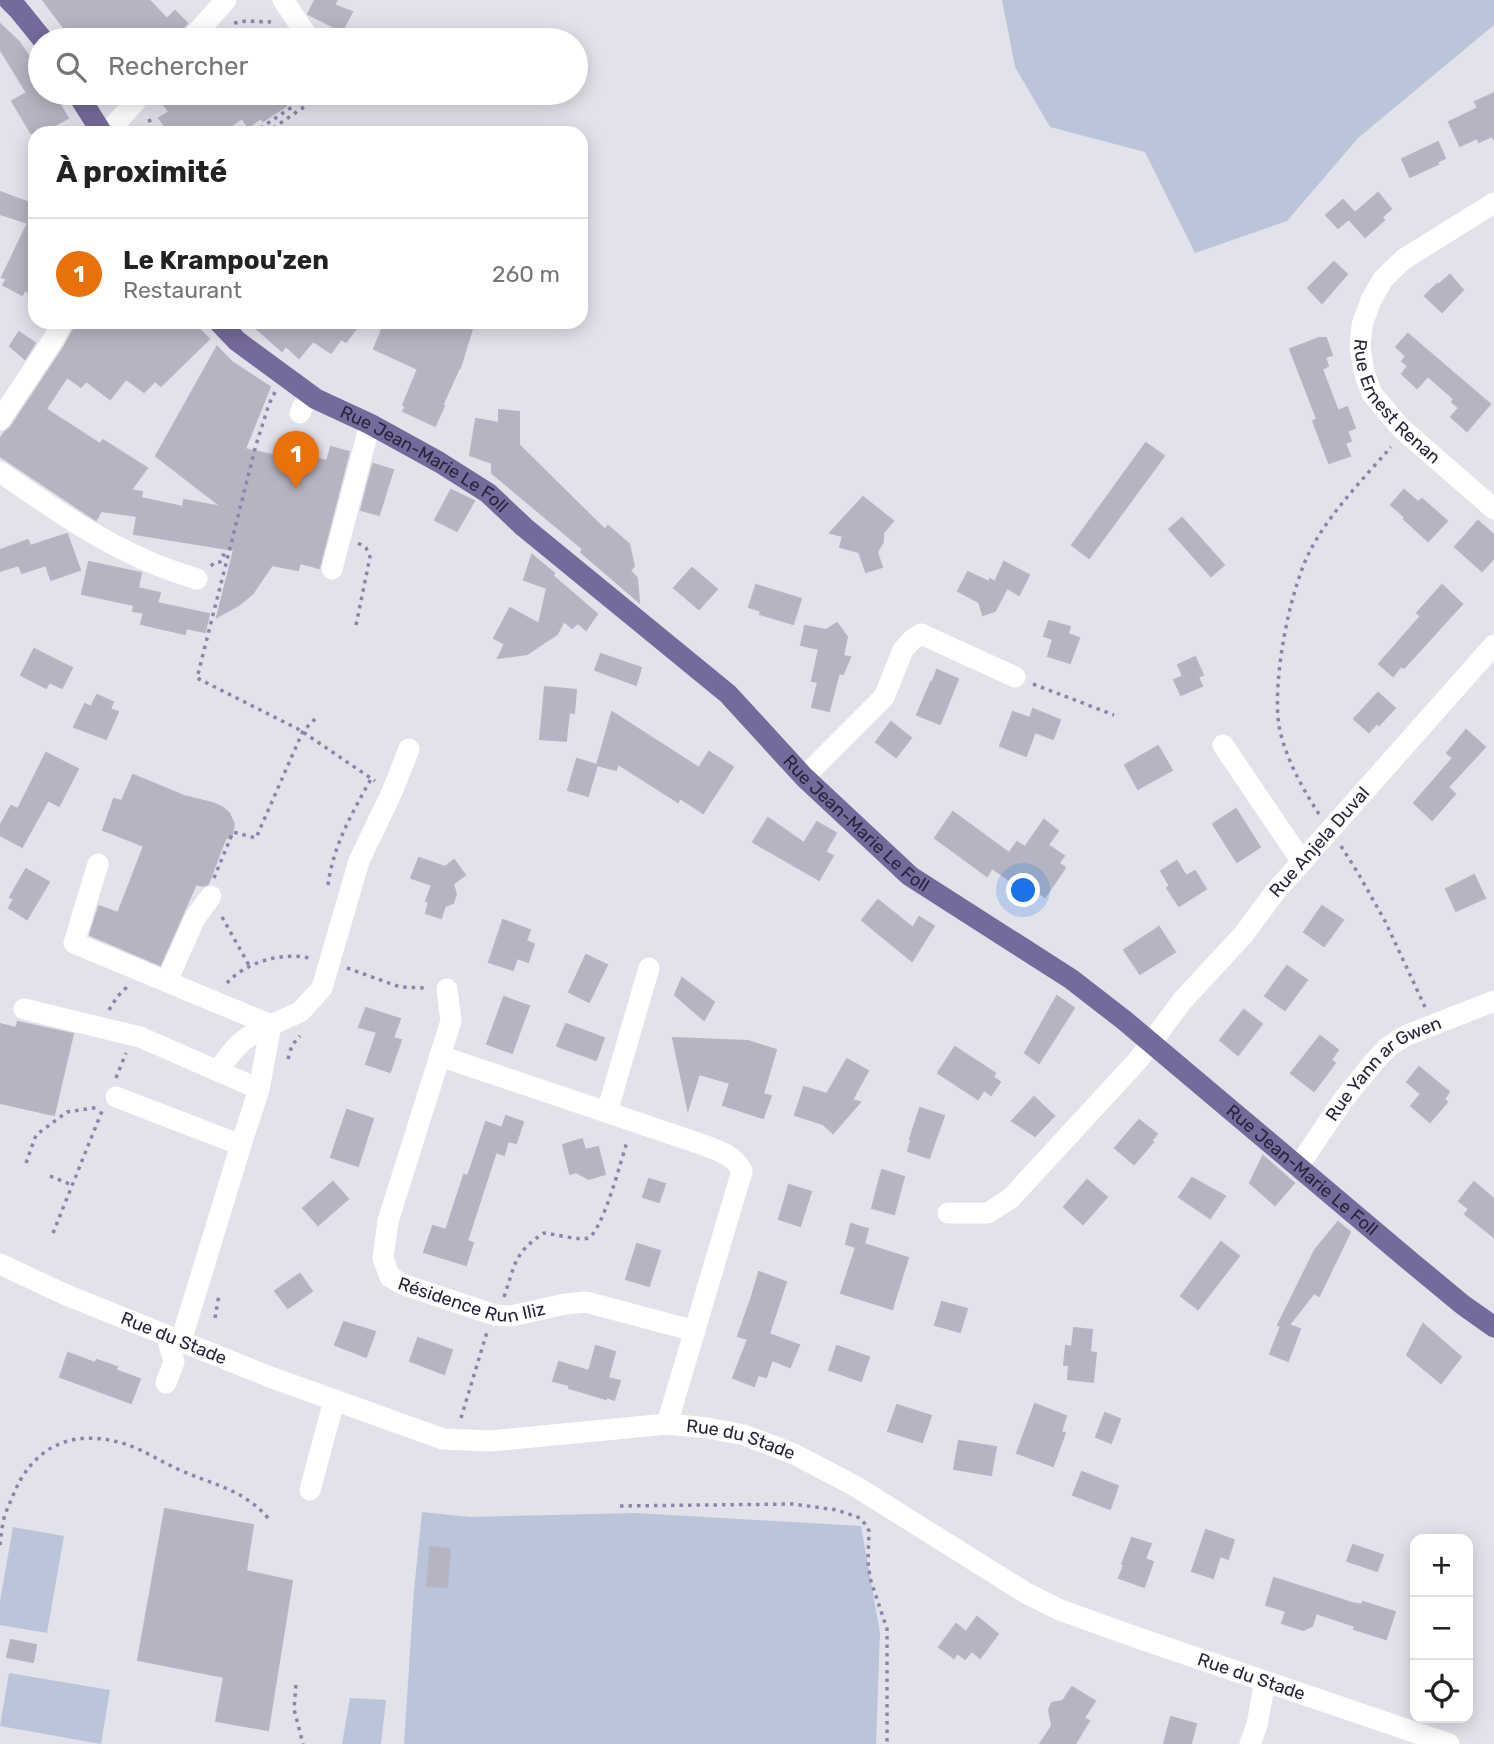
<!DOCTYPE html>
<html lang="fr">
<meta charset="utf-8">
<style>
body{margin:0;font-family:Rubik,sans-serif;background:#f2f2f2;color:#222}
.controls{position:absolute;right:21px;bottom:21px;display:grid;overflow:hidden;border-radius:14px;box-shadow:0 4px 18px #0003}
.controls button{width:63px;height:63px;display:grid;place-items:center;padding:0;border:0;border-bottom:2px solid #e0e0e0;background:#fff;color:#222;font:35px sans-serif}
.you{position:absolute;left:1024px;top:891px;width:24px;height:24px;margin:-18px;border:5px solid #fff;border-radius:50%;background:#1a73e8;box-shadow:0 0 0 10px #1a73e833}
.badge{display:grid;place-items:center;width:46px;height:46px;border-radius:50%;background:#507a40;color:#fff;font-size:23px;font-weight:700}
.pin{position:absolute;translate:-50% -58px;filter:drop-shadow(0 2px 4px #0008)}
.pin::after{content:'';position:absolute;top:37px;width:24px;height:21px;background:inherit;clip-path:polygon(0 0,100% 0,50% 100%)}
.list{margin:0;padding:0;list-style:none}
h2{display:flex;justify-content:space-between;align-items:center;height:91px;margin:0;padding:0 28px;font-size:30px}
h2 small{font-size:23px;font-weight:400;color:#767676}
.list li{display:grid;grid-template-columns:46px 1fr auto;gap:21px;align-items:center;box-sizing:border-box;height:112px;padding:0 28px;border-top:2px solid #e0e0e0}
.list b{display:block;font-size:26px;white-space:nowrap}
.list p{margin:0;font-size:23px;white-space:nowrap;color:#767676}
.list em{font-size:23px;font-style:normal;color:#767676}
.icon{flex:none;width:38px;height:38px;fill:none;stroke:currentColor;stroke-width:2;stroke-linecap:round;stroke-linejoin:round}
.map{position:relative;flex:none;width:1494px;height:1744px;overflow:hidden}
.search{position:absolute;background:#fff;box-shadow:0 4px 18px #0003;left:28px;top:28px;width:560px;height:77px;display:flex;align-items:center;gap:18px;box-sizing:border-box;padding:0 24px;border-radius:38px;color:#767676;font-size:26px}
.panel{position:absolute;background:#fff;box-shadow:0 4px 18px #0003;left:28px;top:126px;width:560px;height:203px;border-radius:21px}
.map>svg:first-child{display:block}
.green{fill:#bcc4da}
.building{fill:#b5b4c2;stroke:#b6b5c4;stroke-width:2}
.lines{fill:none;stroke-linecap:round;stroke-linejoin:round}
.path{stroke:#8b85ab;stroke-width:3.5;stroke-dasharray:3.5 5;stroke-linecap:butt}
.minor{stroke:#fff;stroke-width:21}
.major{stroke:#756a9c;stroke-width:21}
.labels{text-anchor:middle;stroke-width:7;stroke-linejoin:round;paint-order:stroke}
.street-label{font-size:18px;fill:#28233a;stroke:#f2f2f7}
</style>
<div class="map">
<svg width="1494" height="1744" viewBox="0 0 1494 1744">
<rect width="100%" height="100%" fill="#e2e2eb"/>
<g class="green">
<path d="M1002 0H1494V25L1358 138 1287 221 1195 253 1145 152 1050 127 1015 67Z"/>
<path d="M422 1512 470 1517 636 1513 861 1526 880 1633 876 1744H404L414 1590Z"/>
<path d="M13 1527 64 1536 47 1633 0 1625V1601Z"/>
<path d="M9 1673 110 1690 101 1744 0 1726Z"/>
<path d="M350 1698 386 1700 381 1744H342Z"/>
</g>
<g class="building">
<path d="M43 0H149L167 19 175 11 187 23 180 32 177 40H67L62 31 64 28Z"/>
<path d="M315 0H337L334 5 352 12 342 31 308 14Z"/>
<path d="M0 24 19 42 40 72V93H53L68 118 40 133H31L12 101 27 93 0 49Z"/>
<path d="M156 93H277L286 106 263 121 261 118 248 127 242 118 221 133H170L159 118 169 112Z"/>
<path d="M1494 93V140L1492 136 1479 142 1477 138 1460 146 1449 122 1478 108 1475 102Z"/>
<path d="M1438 142 1445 158 1437 162 1438 164 1410 177 1402 159Z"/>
<path d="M0 192 35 205V277L28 292 25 290 22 295 3 285 7 279 2 277 28 223 0 214Z"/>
<path d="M1378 193 1391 209 1382 217 1384 220 1365 237 1349 219 1338 228 1326 215 1343 200 1355 213Z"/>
<path d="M1334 262 1347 274 1322 303 1308 288Z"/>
<path d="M1450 275 1463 290 1442 312 1425 296 1437 284 1438 285Z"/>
<path d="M78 322H194L200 330 209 339 161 386 155 381 144 392 126 379 110 399 86 381 81 387 67 377 46 409 100 444 103 440 147 468 131 490 142 492 141 498 183 507 184 500 222 507 156 456 217 347 232 362 270 387 245 449 285 458 290 451 327 461 331 447 349 452 319 568 300 563 298 570 272 565 253 593 239 605 217 617 234 550 134 534 137 516 101 511 96 520 0 456V439L5 432 11 427 64 347Z"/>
<path d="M249 322H361L346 342 341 339 331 353 313 341 299 358 286 346 282 351Z"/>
<path d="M385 322H445L472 329 460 368H459L442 406H444L435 426 403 411 406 406 403 405 418 369 374 349Z"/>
<path d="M19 332 35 343 25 359 10 346Z"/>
<path d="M1408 334 1490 404 1467 431 1451 417 1459 408 1452 402 1454 399 1428 376 1417 388 1402 374 1408 366 1402 361 1406 356 1396 347Z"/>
<path d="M1319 338H1326L1332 355 1325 357 1328 366 1322 369 1338 411 1347 407 1355 428 1347 431 1351 441 1345 443 1350 456 1329 463 1313 421 1317 419 1290 349Z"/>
<path d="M499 410 519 412V445L605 530 608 526 629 544 634 566 630 571 637 578 639 602 581 552 583 549 492 473V463L470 455 476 419 499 423Z"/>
<path d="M1146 443 1164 456 1089 558 1072 545Z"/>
<path d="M373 464 393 470 379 515 361 510Z"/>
<path d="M451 490 474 501 457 531 435 520Z"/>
<path d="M1404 490 1418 502 1422 499 1447 521 1428 541 1404 519 1405 517 1391 505Z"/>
<path d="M863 497 893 521 883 533V542L877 552 882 567 866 572 859 552 840 547 843 536 830 533Z"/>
<path d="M1182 518 1224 565 1211 576 1169 529Z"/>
<path d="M1478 521 1494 535V558L1482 571 1455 547Z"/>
<path d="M67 534 80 570 51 580 46 565 22 573 19 565 0 571V550L28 540 30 546Z"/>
<path d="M532 555 554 573 553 576 597 614 586 630 578 623 572 628 564 621 557 634 527 654 498 658 505 644 494 638 510 608 539 624 547 588 524 580Z"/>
<path d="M89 562 141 573 138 588 160 593 157 603 209 614 205 632 186 628 185 634 141 624 144 613 133 611 134 605 82 594Z"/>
<path d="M1004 562 1029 575 1019 595 1007 588 995 611 983 615 979 602 958 591 968 572 989 582 990 579 995 582Z"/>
<path d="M692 568 717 589 699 609 674 588Z"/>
<path d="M756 585 801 599 793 624 760 614 761 611 749 607Z"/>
<path d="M1442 585 1462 604 1404 668 1401 666 1393 676 1379 664 1421 616 1417 613Z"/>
<path d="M1049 621 1070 627 1068 634 1079 638 1070 663 1048 656 1053 639 1044 636Z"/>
<path d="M837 623 847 637 843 656 850 657 843 674 839 673 829 711 812 707 818 682 812 681 819 649 801 645 805 626 826 630Z"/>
<path d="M34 649 72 668 62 688 49 682 46 688 21 675Z"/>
<path d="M601 654 641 668 636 685 595 670Z"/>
<path d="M1195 657 1203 675 1198 677 1202 686 1181 695 1174 680 1183 676 1178 665Z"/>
<path d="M937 670 958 679 940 724 917 715 931 682 932 683Z"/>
<path d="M545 687 576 690 574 713 569 712 566 741 540 739Z"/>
<path d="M1378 693 1395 708 1379 725 1377 723 1369 732 1354 719Z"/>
<path d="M97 695 113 702 110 709 118 712 106 739 74 727 85 704 91 707Z"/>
<path d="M1033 709 1060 720 1053 739 1035 732 1026 756 1000 746 1013 712 1030 718Z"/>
<path d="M612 712 699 768 709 752 733 767 703 813 680 798 678 802 618 764 616 770 597 765Z"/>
<path d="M891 722 911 738 896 757 876 742Z"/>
<path d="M1466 730 1485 747 1448 787 1455 794 1432 820 1414 803 1453 758 1447 753Z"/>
<path d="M1158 746 1172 770 1138 789 1125 765Z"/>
<path d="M46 753 78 769 59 806 48 800 22 847 0 835V826L11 806 18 809Z"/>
<path d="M577 759 597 765 588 796 568 790Z"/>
<path d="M133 775 184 796 212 803 222 807 229 813 234 824 231 839 226 837 208 884 203 886 196 884 160 965 90 935 99 906 118 913 144 846 103 830 114 799 122 801Z"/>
<path d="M1236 809 1260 847 1237 862 1213 824Z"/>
<path d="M953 812 1009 853 1017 842 1025 847 1044 820 1058 831 1048 845 1064 856 1059 863 1065 868 1045 897 1023 881 1019 887 992 868 987 876 935 838Z"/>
<path d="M768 818 804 843 817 822 836 833 825 852 833 856 819 880 753 842Z"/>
<path d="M419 858 445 867 454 860 465 875 453 884 456 894 453 903 445 906 441 918 426 913 429 902 426 901 432 885 411 878Z"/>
<path d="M1177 861 1186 876 1195 871 1206 889 1179 906 1167 888 1170 886 1161 871Z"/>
<path d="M26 869 49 882 27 919 9 908 14 899 10 897Z"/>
<path d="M1474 875 1485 898 1456 911 1446 889Z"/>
<path d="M878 900 913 928 919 917 934 926 912 961 862 920Z"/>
<path d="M1322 906 1343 920 1324 946 1304 932Z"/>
<path d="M503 920 530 930 526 941 534 944 528 962 517 958 513 970 489 962Z"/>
<path d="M1159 927 1175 952 1140 974 1124 950Z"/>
<path d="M586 955 607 965 589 1002 569 992Z"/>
<path d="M1287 966 1307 980 1285 1010 1265 996Z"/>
<path d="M682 978 714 1002 704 1020 675 995Z"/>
<path d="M1057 996 1074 1008 1039 1063 1025 1053Z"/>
<path d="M504 997 529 1006 512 1053 487 1044Z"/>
<path d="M366 1008 400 1019 393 1038 401 1040 390 1072 366 1064 377 1032 359 1027Z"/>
<path d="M1244 1010 1262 1024 1238 1055 1220 1040Z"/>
<path d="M18 1022 73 1034 54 1115 0 1103V1024L16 1028Z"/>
<path d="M566 1024 604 1038 596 1060 557 1046Z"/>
<path d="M1320 1036 1338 1050 1331 1060 1335 1063 1314 1091 1291 1073Z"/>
<path d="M673 1038 748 1041 776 1050 763 1094 771 1096 763 1118 723 1105 730 1083 699 1074 688 1109Z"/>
<path d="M955 1047 995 1073 993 1077 1000 1082 991 1095 984 1090 978 1099 938 1073Z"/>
<path d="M847 1059 868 1071 852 1100 860 1102 833 1133 823 1124 795 1115 804 1087 827 1094Z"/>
<path d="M1419 1067 1449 1092 1444 1099 1447 1102 1430 1122 1411 1106 1421 1094 1407 1082Z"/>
<path d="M1034 1097 1054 1116 1035 1136 1012 1121Z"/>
<path d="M920 1108 944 1116 929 1158 908 1151 911 1140 910 1139Z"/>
<path d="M347 1110 373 1119 358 1166 331 1157Z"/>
<path d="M506 1116 523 1122 516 1143 508 1141 504 1155 496 1152 467 1241 473 1243 466 1265 424 1252 433 1226 446 1230 464 1175 468 1176 486 1122 502 1128Z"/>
<path d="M1139 1120 1157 1134 1151 1141 1153 1142 1134 1164 1115 1148Z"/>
<path d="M582 1139 585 1150 598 1147 605 1174 589 1179 576 1172 570 1174 563 1145Z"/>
<path d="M1263 1156 1294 1183 1275 1205 1250 1183Z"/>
<path d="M882 1170 904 1177 894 1214 872 1208Z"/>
<path d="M1192 1178 1225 1196 1210 1218 1179 1197Z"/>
<path d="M649 1179 665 1184 659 1202 643 1197Z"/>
<path d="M1087 1180 1107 1197 1083 1224 1064 1207Z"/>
<path d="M333 1182 348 1199 318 1225 303 1208Z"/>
<path d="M1474 1182 1494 1199V1237L1465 1214 1469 1209 1459 1201Z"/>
<path d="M789 1185 811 1192 800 1226 779 1219Z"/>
<path d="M1338 1222 1350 1232 1319 1296 1314 1293 1289 1325 1300 1329 1288 1361 1270 1354 1281 1326 1278 1325 1315 1250Z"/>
<path d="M851 1224 868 1229 864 1244 908 1258 892 1309 841 1293 856 1247 846 1244Z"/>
<path d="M1221 1242 1239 1256 1198 1309 1181 1296Z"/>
<path d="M637 1244 660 1251 649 1286 626 1279Z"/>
<path d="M759 1272 786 1282 769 1334 799 1345 790 1367 772 1360 766 1377 758 1375 754 1386 733 1378 748 1339 738 1336 752 1296Z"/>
<path d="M300 1274 312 1291 288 1308 275 1291Z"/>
<path d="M942 1302 967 1309 960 1332 935 1325Z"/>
<path d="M344 1322 375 1332 366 1357 335 1345Z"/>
<path d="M1423 1324 1461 1357 1441 1383 1407 1355Z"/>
<path d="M1074 1328 1092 1330 1090 1352 1096 1353 1093 1382 1068 1379 1069 1365H1064L1066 1346 1072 1347Z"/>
<path d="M418 1338 452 1350 444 1374 410 1361Z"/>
<path d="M596 1346 615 1352 608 1378 620 1381 614 1400 607 1397 606 1399 569 1388V1385L553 1381 559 1362 589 1371Z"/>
<path d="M837 1346 869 1357 861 1381 829 1370Z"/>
<path d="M68 1353 95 1363 97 1360 117 1367 115 1370 140 1379 131 1403 60 1377Z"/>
<path d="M1035 1404 1066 1416 1061 1432 1065 1433 1053 1466 1017 1453Z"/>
<path d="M897 1405 931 1416 922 1442 888 1431Z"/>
<path d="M1105 1413 1120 1419 1111 1443 1096 1437Z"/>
<path d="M959 1441 996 1447 991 1475 954 1469Z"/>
<path d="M1082 1472 1118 1486 1110 1509 1073 1495Z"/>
<path d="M165 1509 253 1525 246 1571 292 1581 268 1730 216 1721 224 1677 138 1660Z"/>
<path d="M1206 1530 1234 1540 1228 1559 1220 1556 1213 1578 1192 1571Z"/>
<path d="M1132 1538 1151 1544 1145 1559 1153 1562 1144 1587 1119 1578 1124 1565 1122 1564Z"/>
<path d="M1353 1545 1383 1555 1377 1571 1347 1561Z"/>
<path d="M430 1547 450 1549 447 1587 427 1586Z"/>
<path d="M1274 1578 1352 1603 1362 1605 1363 1602 1395 1612 1386 1639 1354 1629 1355 1626 1316 1613 1312 1626 1303 1630 1282 1623 1286 1611 1266 1605Z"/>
<path d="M977 1617 998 1634 980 1658 972 1651 965 1659 957 1653 954 1658 939 1647 956 1624 966 1632Z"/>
<path d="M11 1640 36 1645 33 1662 7 1657Z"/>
<path d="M1072 1687 1095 1701 1084 1718 1089 1721 1075 1744H1040L1052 1726 1049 1710 1052 1703 1063 1701Z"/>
<path d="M1171 1717 1196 1724 1191 1744H1164Z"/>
</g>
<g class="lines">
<g class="path">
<path d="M234 23 246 21 271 22"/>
<path d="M149 119 154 133"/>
<path d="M253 133 292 107 300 93"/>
<path d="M266 133 317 98 314 93"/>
<path d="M275 392 269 404 256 445 197 678 300 730 375 781"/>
<path d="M211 566 214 563 220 562 223 555 227 556"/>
<path d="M356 625 370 557 366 548 358 543"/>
<path d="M1033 684 1114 715"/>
<path d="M1319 814C1302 788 1285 757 1279 726 1272 682 1289 593 1309 553 1327 516 1364 478 1391 447"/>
<path d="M1341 846 1358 873 1385 921 1425 1007"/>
<path d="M214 878 233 832 256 838 303 731 318 716"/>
<path d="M328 885C333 846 352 813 371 779"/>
<path d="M222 917 250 967"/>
<path d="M347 968 400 987 427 988"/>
<path d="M227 983C246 962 282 952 309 958"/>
<path d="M109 1010 117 997 128 986"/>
<path d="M288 1059 292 1045 300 1036"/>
<path d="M116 1078 126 1053"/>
<path d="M26 1163 36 1135 67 1112 100 1107"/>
<path d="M50 1176 72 1185"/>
<path d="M53 1233 102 1111"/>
<path d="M504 1297C515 1265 514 1252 544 1233 555 1234 580 1241 588 1238 603 1231 621 1160 627 1142"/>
<path d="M215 1318 219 1295"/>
<path d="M461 1418 487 1332"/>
<path d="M620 1506 793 1504 837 1510 860 1518 865 1524 869 1531 868 1562 870 1578 887 1629V1744"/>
<path d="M0 1545C1 1536 2 1527 4 1518 6 1511 9 1505 12 1498 31 1448 70 1428 122 1443 143 1449 161 1462 180 1470 213 1485 243 1489 268 1518"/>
<path d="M296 1685 294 1709 303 1744"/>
</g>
<g class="minor">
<path d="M283 0 310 40"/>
<path d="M190 40 226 0"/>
<path d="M107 133 143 93"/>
<path id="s1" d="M1494 203 1404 259 1383 279 1371 300 1362 325 1360 347 1364 372 1372 394 1401 428 1494 509"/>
<path d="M300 413 308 394"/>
<path d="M0 420 53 340 63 322"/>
<path d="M0 472C48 505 97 540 150 562 165 569 182 574 197 579"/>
<path d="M332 569 370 424"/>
<path d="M1223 745 1302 862"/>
<path d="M804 777 884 697 903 650 912 640 921 634 1015 677"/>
<path d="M98 864 74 943 271 1025"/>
<path d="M167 981 195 918 211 896"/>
<path d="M447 989 451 1021 440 1056 698 1143C714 1149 734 1154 742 1171L667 1424"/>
<path d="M24 1009 140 1037 259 1089"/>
<path id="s2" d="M440 1056 388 1221 383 1258 390 1277 402 1284 495 1315 511 1316 565 1304 586 1302 695 1331"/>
<path d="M218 1071C235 1046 243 1037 271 1025"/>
<path d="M116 1097 241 1145"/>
<path d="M607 1112 649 968"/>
<path id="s3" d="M1298 1167 1343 1100 1374 1062 1388 1047 1405 1036 1494 1001"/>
<path id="s4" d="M948 1213H988L1011 1198 1139 1059 1182 1001 1244 934 1275 892 1494 645"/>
<path id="s5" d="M0 1264 64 1294 270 1377 443 1439 491 1441 667 1424 708 1428 744 1435 794 1454 855 1486 1026 1593 1060 1610 1144 1640 1449 1744"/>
<path d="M181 1341 241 1145 259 1089 271 1025 300 1012 322 988 359 861 392 792 409 749"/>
<path d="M166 1383 174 1362 167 1337"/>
<path d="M310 1490 334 1401"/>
<path d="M1250 1744 1257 1725 1265 1681"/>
</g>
<g class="major">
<path d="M9 0 18 9 43 40"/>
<path d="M77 93 102 133"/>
<path id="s6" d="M219 322 237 341 316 399 370 424 439 462 488 493 524 527 728 694 804 777 910 876 1071 979 1124 1020 1411 1262 1463 1305 1494 1327"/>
</g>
</g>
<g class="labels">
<g class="street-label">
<text dy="6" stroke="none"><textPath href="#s1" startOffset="275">Rue Ernest Renan</textPath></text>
<text dy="6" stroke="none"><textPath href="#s6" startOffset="248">Rue Jean-Marie Le Foll</textPath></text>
<text dy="6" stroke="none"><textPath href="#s6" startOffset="816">Rue Jean-Marie Le Foll</textPath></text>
<text dy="6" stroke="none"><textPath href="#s4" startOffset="539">Rue Anjela Duval</textPath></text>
<text dy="6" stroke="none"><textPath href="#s3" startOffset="133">Rue Yann ar Gwen</textPath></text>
<text dy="6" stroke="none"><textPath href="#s6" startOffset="1382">Rue Jean-Marie Le Foll</textPath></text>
<text dy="6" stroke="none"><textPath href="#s2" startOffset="317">Résidence Run Iliz</textPath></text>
<text dy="6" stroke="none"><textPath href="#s5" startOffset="189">Rue du Stade</textPath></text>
<text dy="6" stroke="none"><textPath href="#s5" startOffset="777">Rue du Stade</textPath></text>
<text dy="6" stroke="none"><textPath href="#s5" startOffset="1344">Rue du Stade</textPath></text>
</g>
</g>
</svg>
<div class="controls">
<button>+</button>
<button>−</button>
<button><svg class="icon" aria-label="locate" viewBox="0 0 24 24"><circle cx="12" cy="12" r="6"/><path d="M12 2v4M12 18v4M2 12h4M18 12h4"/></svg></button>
</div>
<div class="you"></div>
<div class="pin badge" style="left:296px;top:489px;background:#e8710a">1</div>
<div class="search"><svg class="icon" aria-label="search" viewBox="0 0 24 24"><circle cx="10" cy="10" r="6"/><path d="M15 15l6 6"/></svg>Rechercher</div>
<section class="panel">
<h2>À proximité<small></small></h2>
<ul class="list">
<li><span class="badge" style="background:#e8710a">1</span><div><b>Le Krampou'zen</b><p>Restaurant</p></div><em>260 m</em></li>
</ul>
</section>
</div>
